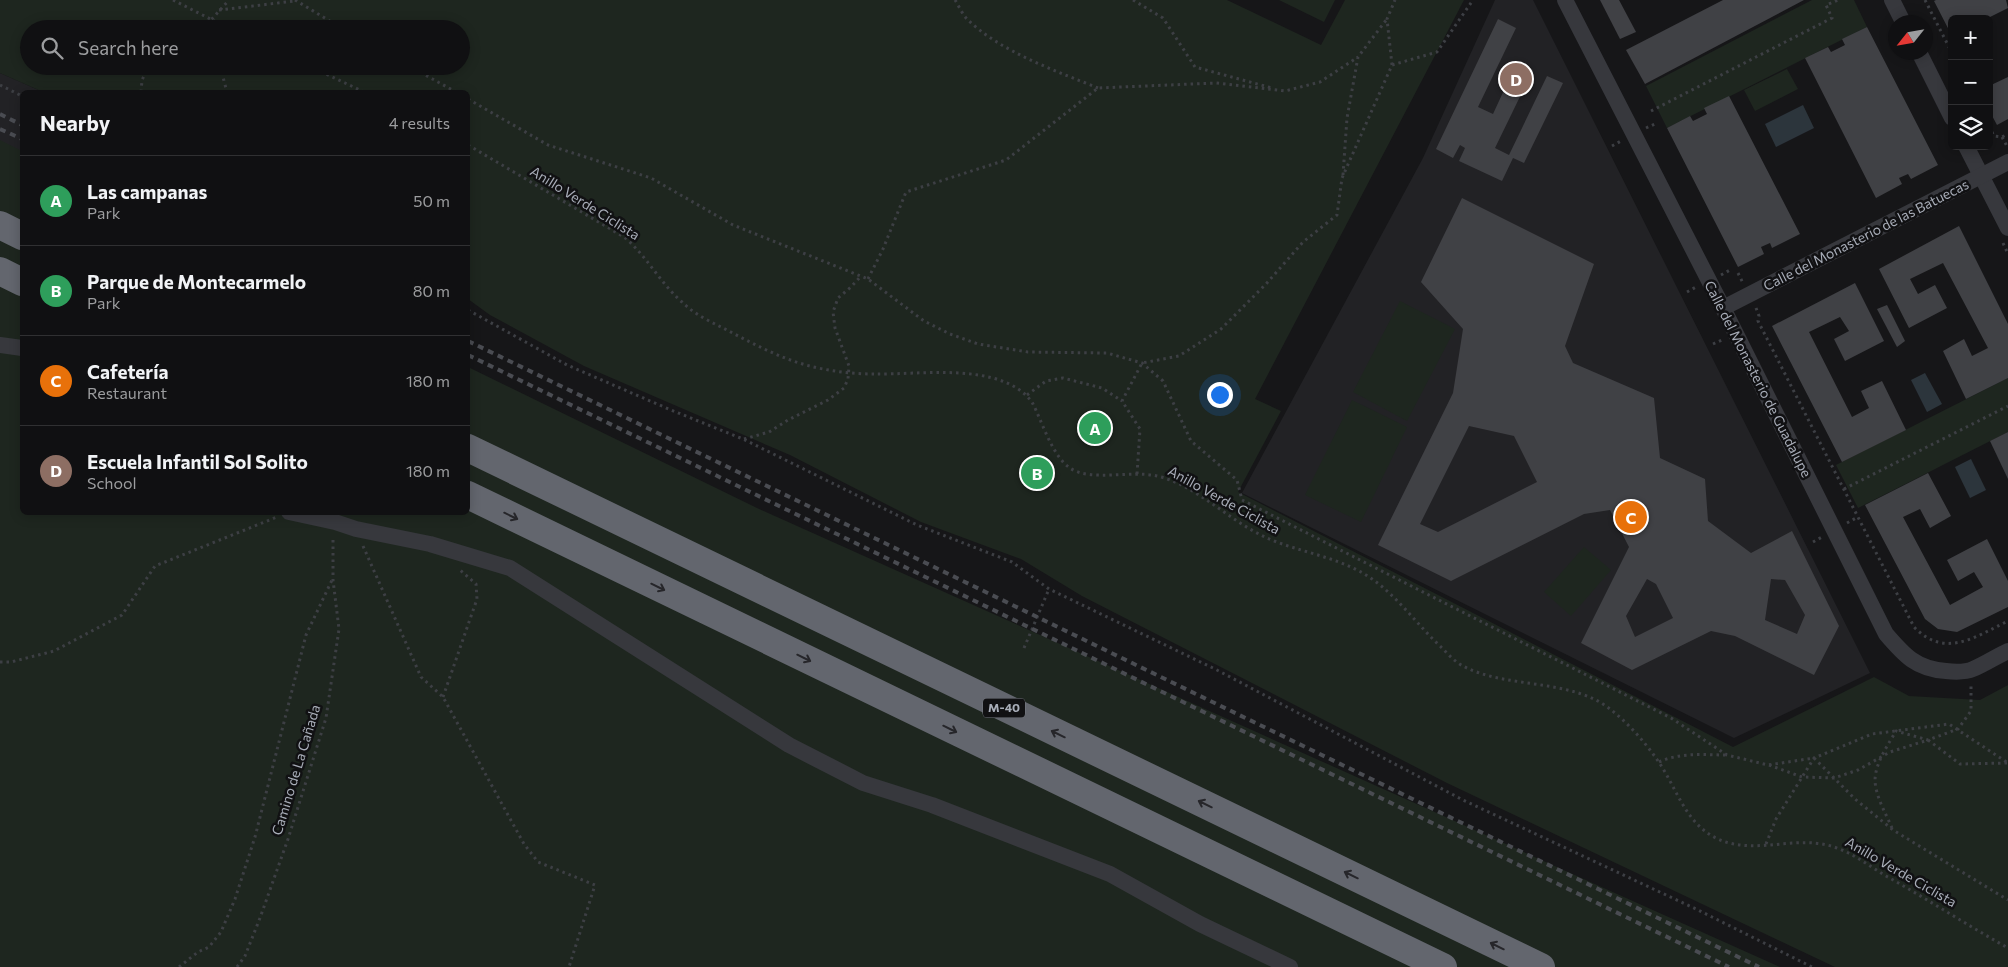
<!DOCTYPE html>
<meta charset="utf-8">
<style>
body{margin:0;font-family:Commissioner,sans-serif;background:#19191b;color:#f1f3f6}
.controls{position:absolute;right:15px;top:15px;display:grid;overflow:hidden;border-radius:8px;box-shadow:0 2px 12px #0003}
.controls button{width:45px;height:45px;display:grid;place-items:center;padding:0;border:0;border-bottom:1px solid #303032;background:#101012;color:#f1f3f6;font:25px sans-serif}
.compass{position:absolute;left:1888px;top:15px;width:45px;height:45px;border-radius:50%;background:#101012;box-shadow:0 2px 12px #0003;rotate:239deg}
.you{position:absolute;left:1219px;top:394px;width:18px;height:18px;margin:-12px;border:4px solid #fff;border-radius:50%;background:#1a73e8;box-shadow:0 0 0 8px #1a73e833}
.badge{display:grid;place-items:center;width:32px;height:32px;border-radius:50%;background:#db2777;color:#fff;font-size:16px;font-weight:700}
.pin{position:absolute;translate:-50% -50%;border:2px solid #fff;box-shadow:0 1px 5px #0006}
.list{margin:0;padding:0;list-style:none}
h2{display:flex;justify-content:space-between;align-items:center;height:65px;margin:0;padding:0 20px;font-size:21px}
h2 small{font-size:16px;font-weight:400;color:#9c9d9f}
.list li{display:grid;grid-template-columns:32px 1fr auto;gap:15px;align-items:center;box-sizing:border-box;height:90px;padding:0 20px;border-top:1px solid #303032}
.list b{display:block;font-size:19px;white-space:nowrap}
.list p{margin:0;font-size:16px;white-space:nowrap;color:#9c9d9f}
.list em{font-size:16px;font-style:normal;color:#9c9d9f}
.icon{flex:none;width:28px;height:28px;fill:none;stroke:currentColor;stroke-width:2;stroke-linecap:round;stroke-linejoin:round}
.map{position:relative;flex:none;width:2008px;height:967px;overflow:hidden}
.search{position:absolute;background:#101012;box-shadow:0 2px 12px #0003;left:20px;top:20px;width:450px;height:55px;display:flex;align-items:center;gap:12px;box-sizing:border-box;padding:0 18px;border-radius:28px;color:#9c9d9f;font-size:19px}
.panel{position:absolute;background:#101012;box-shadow:0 2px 12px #0003;left:20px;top:90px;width:450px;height:425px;border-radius:8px}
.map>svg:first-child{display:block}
.built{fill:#222225}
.green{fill:#1e261f;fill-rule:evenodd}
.water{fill:#2c353c}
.building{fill:#404145;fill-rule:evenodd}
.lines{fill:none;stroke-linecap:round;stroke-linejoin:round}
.path{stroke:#3d3f44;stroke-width:3;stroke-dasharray:2.5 4;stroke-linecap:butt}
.minor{stroke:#37383d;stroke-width:16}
.motorway{stroke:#63666e;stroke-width:28}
.rail{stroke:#4a4c52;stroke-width:4;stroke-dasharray:6 5;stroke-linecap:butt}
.oneway{stroke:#26262a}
.labels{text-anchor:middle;stroke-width:5;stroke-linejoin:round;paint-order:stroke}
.shield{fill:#111113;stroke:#7b7e86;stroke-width:1}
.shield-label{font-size:12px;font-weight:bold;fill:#a8adb8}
.street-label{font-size:14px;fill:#a8adb8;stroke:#111113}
</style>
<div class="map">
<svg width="2008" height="967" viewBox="0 0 2008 967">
<rect width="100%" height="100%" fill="#161618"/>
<g class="built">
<path d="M1495 0H1533L1870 673 1734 738 1242 493 1423 158Z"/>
<path d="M0 73 43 92H22V190L0 178Z"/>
</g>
<g class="green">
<path d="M0 0H1227L1321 45 1345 0H1464L1255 399 1281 411 1238 492 1733 747 1874 677 1909 696 1980 700 2008 685V967H1835L1447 783 1082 596 1021 559 921 522 790 455 584 366 490 315 468 299V92H43L0 73ZM29 29H461V66H29Z"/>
<path d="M1279 0H1335L1324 22Z"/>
<path d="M1812 0H1854L1867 27 1667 128 1646 86Z"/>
<path d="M1787 69 1798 89 1755 111 1744 90Z"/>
<path d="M0 140 22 151V512H468V367L757 508 1780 967H0Z"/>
<path d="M1400 301 1455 329 1407 421 1353 392Z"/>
<path d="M2008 378V432L1858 508 1836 465Z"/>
<path d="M1352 400 1407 427 1361 522 1305 495Z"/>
<path d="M1584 547 1611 570 1571 616 1544 592Z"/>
</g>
<g class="water">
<path d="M1803 105 1814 128 1776 147 1765 124Z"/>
<path d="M1925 373 1942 404 1927 412 1911 380Z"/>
<path d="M1971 459 1986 490 1970 498 1955 467Z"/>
</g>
<g class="building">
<path d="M1600 0H1619L1636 32 1620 39Z"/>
<path d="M1723 0H1804L1645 84 1626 50Z"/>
<path d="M1936 0H2006L2008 8 1986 19H1952V36L1934 1Z"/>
<path d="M1498 19 1516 28 1478 107 1493 114 1517 62 1533 70 1495 148 1509 155 1547 76 1563 83 1524 163 1513 158 1502 181 1459 161 1465 148 1460 145 1453 158 1436 149Z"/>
<path d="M1867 27 1938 165 1911 179 1908 174 1899 178 1902 184 1876 198 1805 58 1828 47 1831 52 1845 45 1842 39Z"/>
<path d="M2008 77V119L1997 125 1989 110V86Z"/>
<path d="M1729 96 1800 234 1772 248 1770 243 1761 247 1764 254 1738 267 1667 128 1690 116 1693 121 1707 114 1704 108Z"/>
<path d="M1462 198 1594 264 1565 346 1573 363 1654 398 1660 458 1705 479 1708 521 1751 553 1792 531 1839 626 1814 675 1735 636 1711 631 1632 670 1581 643 1629 547 1610 510 1584 514 1451 581 1378 545 1453 393 1463 329 1421 282ZM1469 426 1514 436 1537 482 1438 532 1420 524ZM1647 579 1656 584 1673 618 1635 637 1626 616ZM1771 579 1785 580 1805 615 1797 634 1765 620Z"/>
<path d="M1959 226 2008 324V378L1966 399 1943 351 1964 339 1972 356 1988 348 1943 263 1910 279 1918 294 1935 285 1947 308 1909 328 1879 269Z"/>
<path d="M1855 283 1884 341 1845 361 1834 339 1849 331 1840 317 1809 332 1852 417 1869 408 1861 391 1882 381 1906 430 1842 462 1772 326Z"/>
<path d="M1887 305 1905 341 1897 347 1877 309Z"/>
<path d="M2008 432V479L1990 441Z"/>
<path d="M1928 473 1951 516 1930 528 1920 509 1903 517 1950 605 1983 587 1974 572 1958 581 1947 560 1987 539 2008 581V607L1957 632 1938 629 1925 619 1865 505Z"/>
</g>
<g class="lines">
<g class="path">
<path d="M173 0 230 29"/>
<path d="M295 0 343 29"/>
<path d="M955 0C959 6 962 14 967 19 999 51 1056 71 1098 88"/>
<path d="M1133 0 1163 18 1195 67 1272 88"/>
<path d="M1925 0 1952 53"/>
<path d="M219 10 295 1"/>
<path d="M210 20 212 29"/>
<path d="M203 29 229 0"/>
<path d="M1392 65 1387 19 1395 0"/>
<path d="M220 66 227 92"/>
<path d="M309 66 364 92"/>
<path d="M409 66 456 92"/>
<path d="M0 85 22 96"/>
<path d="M141 92 142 80 149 66"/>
<path d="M468 99 548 145 651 178 733 225 868 279 924 321 950 334 978 344 1028 352 1107 353 1142 363 1163 381 1191 441 1237 480 1242 500 1671 718 1727 755 1768 765 1814 758 1855 799 1893 830 2008 900"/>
<path d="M1651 111 1832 18 1826 5 1838 0"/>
<path d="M1989 126 1994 136 2002 137 2008 134"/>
<path d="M1646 128 1657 123"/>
<path d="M2002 137 2008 148"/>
<path d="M468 145 624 237C647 256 660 283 682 302 694 314 709 321 723 328 750 342 777 357 806 365 828 371 852 374 874 374 920 375 1001 361 1032 402 1042 421 1052 456 1070 468 1090 482 1131 470 1157 476 1196 485 1228 520 1265 537 1295 551 1329 555 1359 571 1392 588 1415 623 1441 647 1448 654 1455 662 1463 666 1506 689 1571 678 1610 709 1628 723 1645 742 1658 761 1677 788 1685 824 1718 839 1755 856 1796 834 1834 847 1853 853 1869 866 1886 876 1927 899 1967 925 2008 948"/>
<path d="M1612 146 1621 141"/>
<path d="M1343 175 1347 118 1358 57 1387 19"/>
<path d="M2003 243 2008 254"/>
<path d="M1738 273 1743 283"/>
<path d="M1721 275 1732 269"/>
<path d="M868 279 883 249 906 192 1006 160 1098 88 1216 83 1285 91 1320 82 1358 57"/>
<path d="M1687 292 1696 287"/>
<path d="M1756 308 1759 316 1758 321 1914 627C1945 659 1975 637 2008 621"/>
<path d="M468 310 567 365 671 410 743 439 917 525 1012 562 1049 589 1215 669 1463 800 1696 909 1812 967"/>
<path d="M1713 344 1722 340"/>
<path d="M1027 395 1046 381 1063 378 1102 388 1122 401"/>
<path d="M744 439 769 432 788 420 828 400 844 388 848 379 849 366 835 328 833 312 838 298 851 287 861 276"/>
<path d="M1137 474 1140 429 1122 401 1142 363 1179 356 1221 329 1266 284 1303 242 1337 215 1342 178 1392 65 1437 52 1473 0"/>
<path d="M1844 489 2008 406"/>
<path d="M1847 523 1858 517"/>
<path d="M1813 542 1822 537"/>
<path d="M363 546 421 677 443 697 524 844 538 862 595 885 569 967"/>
<path d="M1024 648 1049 589"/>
<path d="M0 662H11L54 651 122 615 155 566 277 517"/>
<path d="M443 697 477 599 476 584 460 570"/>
<path d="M1659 762C1681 752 1704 755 1727 755"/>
<path d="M1769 765 1802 777 1834 778 1858 770 1890 752 1928 740 1960 764 2007 763"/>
<path d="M1892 828C1886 814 1876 797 1875 781 1875 763 1888 745 1896 731L1928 740 1958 729 1971 711V685"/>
<path d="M1766 844 1776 819 1814 758 1872 734 1949 724 2008 763"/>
<path d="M179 967 198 952 209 947 221 932 235 899 255 837 306 635 332 580"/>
<path d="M237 967 245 956 260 918 288 839 326 718 339 629 333 580V537"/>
</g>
<g class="minor">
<path d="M1565 0 1723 308 1886 634C1904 655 1916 669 1946 671 1955 672 1966 672 1973 669 1985 664 1997 656 2008 651"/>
<path d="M1892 0 1903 22"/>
<path d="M1919 52 1952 118"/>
<path d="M1966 146 2008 228"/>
<path d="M1723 308 2008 162"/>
<path d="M0 345 22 348"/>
<path d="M289 512 335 522 356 529 430 544 510 568 789 745 863 783 932 805 1110 874 1200 924 1290 967"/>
</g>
<g class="motorway">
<path d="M0 225 22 236"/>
<path d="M0 271 22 282"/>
<path d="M468 448 1541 967"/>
<path d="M468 495 1443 967"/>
</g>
<g class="rail">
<path d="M0 114 22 125"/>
<path d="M0 129 22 139"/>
<path d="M468 341 1759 967"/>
<path d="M468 355 1729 967"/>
</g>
</g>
<defs><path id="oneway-shaft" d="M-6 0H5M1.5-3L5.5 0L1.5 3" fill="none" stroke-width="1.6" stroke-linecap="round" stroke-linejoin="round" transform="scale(1.25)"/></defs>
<g class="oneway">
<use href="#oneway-shaft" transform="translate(511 516) rotate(26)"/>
<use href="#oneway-shaft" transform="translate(658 587) rotate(26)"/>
<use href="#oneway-shaft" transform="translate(804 658) rotate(26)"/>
<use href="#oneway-shaft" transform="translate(950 729) rotate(26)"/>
<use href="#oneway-shaft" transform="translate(1058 734) rotate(-154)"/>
<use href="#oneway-shaft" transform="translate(1205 804) rotate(-154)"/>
<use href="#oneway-shaft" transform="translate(1351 875) rotate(-154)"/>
<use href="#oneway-shaft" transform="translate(1497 946) rotate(-154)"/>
</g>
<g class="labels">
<rect class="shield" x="983" y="698.5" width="42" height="19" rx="4"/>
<g class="shield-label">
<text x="1004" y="712">M-40</text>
</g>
<g class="street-label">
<text transform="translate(585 203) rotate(32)" y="5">Anillo Verde Ciclista</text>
<text transform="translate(1866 235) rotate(-27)" y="5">Calle del Monasterio de las Batuecas</text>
<text transform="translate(1758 379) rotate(63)" y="5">Calle del Monasterio de Guadalupe</text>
<text transform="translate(1224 500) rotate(29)" y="5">Anillo Verde Ciclista</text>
<text transform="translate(296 770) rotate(-73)" y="5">Camino de La Cañada</text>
<text transform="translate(1901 872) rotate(30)" y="5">Anillo Verde Ciclista</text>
</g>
</g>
</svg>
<div class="controls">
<button>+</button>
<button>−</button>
<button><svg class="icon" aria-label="layers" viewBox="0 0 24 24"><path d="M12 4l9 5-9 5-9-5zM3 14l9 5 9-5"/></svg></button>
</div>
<svg class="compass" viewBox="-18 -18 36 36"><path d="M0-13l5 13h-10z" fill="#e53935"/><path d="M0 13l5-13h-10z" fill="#9c9d9f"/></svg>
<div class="you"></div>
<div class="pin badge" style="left:1095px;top:428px;background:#2e9e5b">A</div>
<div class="pin badge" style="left:1037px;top:473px;background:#2e9e5b">B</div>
<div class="pin badge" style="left:1631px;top:517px;background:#e8710a">C</div>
<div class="pin badge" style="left:1516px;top:79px;background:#8d6e63">D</div>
<div class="search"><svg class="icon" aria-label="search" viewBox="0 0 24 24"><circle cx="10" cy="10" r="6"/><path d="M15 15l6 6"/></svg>Search here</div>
<section class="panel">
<h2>Nearby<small>4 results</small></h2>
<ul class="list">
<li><span class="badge" style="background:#2e9e5b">A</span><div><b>Las campanas</b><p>Park</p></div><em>50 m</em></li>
<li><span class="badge" style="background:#2e9e5b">B</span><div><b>Parque de Montecarmelo</b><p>Park</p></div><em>80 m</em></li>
<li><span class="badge" style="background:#e8710a">C</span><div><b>Cafetería</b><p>Restaurant</p></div><em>180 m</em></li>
<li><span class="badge" style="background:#8d6e63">D</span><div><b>Escuela Infantil Sol Solito</b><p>School</p></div><em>180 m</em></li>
</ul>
</section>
</div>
